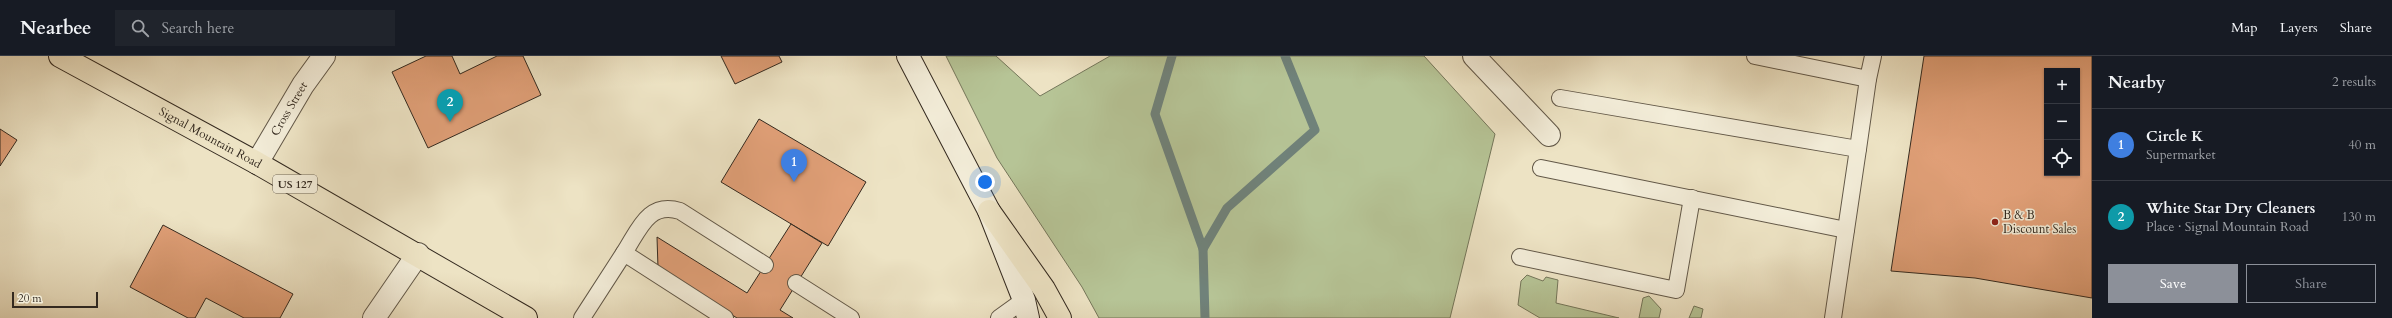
<!DOCTYPE html>
<meta charset="utf-8">
<style>
body{margin:0;font-family:Cardo,serif;background:#20242c;color:#f1f3f6}
.controls{position:absolute;right:12px;top:12px;display:grid;overflow:hidden;border-radius:0px;box-shadow:0 1px 3px #0004}
.controls button{width:36px;height:36px;display:grid;place-items:center;padding:0;border:0;border-bottom:1px solid #363941;background:#171b24;color:#f1f3f6;font:20px sans-serif}
.scale{position:absolute;left:12px;bottom:10px;width:86px;box-sizing:border-box;padding-left:4px;border:2px solid #33291f;border-top:0;font-size:11px;line-height:14px;white-space:nowrap;color:#33291f;-webkit-text-stroke:3px #f3edd9;paint-order:stroke}
.you{position:absolute;left:985px;top:126px;width:14px;height:14px;margin:-10px;border:3px solid #fff;border-radius:50%;background:#1a73e8;box-shadow:0 0 0 6px #1a73e833}
.badge{display:grid;place-items:center;width:26px;height:26px;border-radius:50%;background:#8c9099;color:#fff;font-size:13px;font-weight:700}
.pin{position:absolute;translate:-50% -33px;filter:drop-shadow(0 1px 2px #0008)}
.pin::after{content:'';position:absolute;top:21px;width:14px;height:12px;background:inherit;clip-path:polygon(0 0,100% 0,50% 100%)}
.list{margin:0;padding:0;list-style:none}
h2{display:flex;justify-content:space-between;align-items:center;height:52px;margin:0;padding:0 16px;font-size:17px}
h2 small{font-size:13px;font-weight:400;color:#9ea1a6}
.list li{display:grid;grid-template-columns:26px 1fr auto;gap:12px;align-items:center;box-sizing:border-box;height:72px;padding:0 16px;border-top:1px solid #363941}
.list b{display:block;font-size:15px;white-space:nowrap}
.list p{margin:0;font-size:13px;white-space:nowrap;color:#9ea1a6}
.list em{font-size:13px;font-style:normal;color:#9ea1a6}
.actions{display:flex;gap:8px;padding:12px 16px}
.actions a{flex:1;padding:9px 0;border:1px solid #8c9099;border-radius:0px;text-align:center;font-size:14px;color:#8c9099}
.actions .main{background:#8c9099;color:#fff}
.icon{flex:none;width:22px;height:22px;fill:none;stroke:currentColor;stroke-width:2;stroke-linecap:round;stroke-linejoin:round}
.map{position:relative;flex:none;width:2092px;height:262px;overflow:hidden}
header{display:flex;align-items:center;gap:24px;box-sizing:border-box;height:56px;padding:0 20px;background:#171b24;border-bottom:1px solid #363941}
header strong{font-size:19px}
nav{display:flex;gap:22px;margin-inline-start:auto;font-size:14px}
.search{width:280px;height:36px;background:#20242c;display:flex;align-items:center;gap:10px;box-sizing:border-box;padding:0 14px;border-radius:0px;color:#9ea1a6;font-size:15px}
main{display:flex}
aside{flex:1;background:#171b24}
.map>svg:first-child{display:block}
.green{fill:#b6c496;stroke:#74765a}
.lines{fill:none;stroke-linecap:round;stroke-linejoin:round}
.stream{stroke:#70827a;stroke-width:9}
.building{fill:#e1a078;stroke:#33291f;fill-rule:evenodd}
.lane-casing{stroke:#625848;stroke-width:18}
.street-casing{stroke:#625848;stroke-width:24}
.secondary-casing{stroke:#33291f;stroke-width:24}
.primary-casing{stroke:#33291f;stroke-width:24}
.lane{stroke:#f3edd9;stroke-width:16}
.street{stroke:#f3edd9;stroke-width:22}
.secondary{stroke:#f3edd9;stroke-width:22}
.primary{stroke:#ede3c4;stroke-width:22}
.poi-dot{fill:#8f2418;stroke:#f3edd9;stroke-width:1.5}
.labels{text-anchor:middle;stroke-width:3;stroke-linejoin:round;paint-order:stroke}
.shield{fill:#f3edd9;stroke:#6d6457;stroke-width:1}
.shield-label{font-size:11px;font-weight:bold;fill:#33291f}
.street-label{font-size:12px;fill:#33291f;stroke:#f3edd9}
.poi-label{font-size:12px;fill:#33291f;stroke:#f3edd9;text-anchor:start}
</style>
<header>
<strong>Nearbee</strong>
<div class="search"><svg class="icon" aria-label="search" viewBox="0 0 24 24"><circle cx="10" cy="10" r="6"/><path d="M15 15l6 6"/></svg>Search here</div>
<nav><a>Map</a><a>Layers</a><a>Share</a></nav>
</header>
<main>
<div class="map">
<svg width="2092" height="262" viewBox="0 0 2092 262">
<rect width="100%" height="100%" fill="#ede3c4"/>
<filter id="stains"><feTurbulence type="fractalNoise" baseFrequency=".005" numOctaves="4"/><feColorMatrix values="0 0 0 0 .2 0 0 0 0 .09 0 0 0 0 .02 0 0 0 .5 -.17"/></filter>
<radialGradient id="worn" r=".72"><stop offset=".6" stop-color="#630" stop-opacity="0"/><stop offset="1" stop-color="#630" stop-opacity=".3"/></radialGradient>
<g class="green">
<path d="M946 0H996L1040 40 1110 0H1424L1495 78 1450 262H1099L1082 231 997 102Z"/>
<path d="M1527 219 1543 225 1546 221 1558 224 1556 247 1619 262H1540L1518 249 1521 225Z"/>
<path d="M1649 240 1661 253 1659 262H1639L1643 242Z"/>
<path d="M1694 250 1703 253 1701 262H1689Z"/>
</g>
<g class="lines">
<g class="stream">
<path d="M1172 0 1155 58 1203 193 1205 262"/>
<path d="M1203 193 1227 152 1315 74 1285 0"/>
</g>
</g>
<g class="building">
<path d="M426 0H452L460 18 497 0H523L541 39 428 92 392 16Z"/>
<path d="M721 0H779L782 6 735 28Z"/>
<path d="M1924 0H2092V242L1975 222 1891 215ZM2047 15H2077V117H2047Z"/>
<path d="M759 63 866 126 828 190 721 126Z"/>
<path d="M0 73 17 84 0 110Z"/>
<path d="M791 168 822 187 780 254 793 262H737L658 212 657 181 747 237Z"/>
<path d="M163 169 293 238 280 262H244L206 242 195 262H188L130 231Z"/>
</g>
<g class="lines">
<g class="lane-casing">
<g id="lane">
<path d="M1755 0 1868 23 1858 93"/>
<path d="M1868 23 1873 0"/>
<path d="M1560 42 1858 93 1833 262"/>
<path d="M1541 112 1846 174"/>
<path d="M624 197C639 174 648 145 680 155L765 209"/>
<path d="M1520 201 1676 234 1692 142"/>
<path d="M796 227 851 262"/>
<path d="M582 262 624 197 725 262"/>
<path d="M999 262 1024 244"/>
</g>
</g>
<g class="street-casing">
<g id="street">
<path d="M1474 0 1549 79"/>
<path id="s1" d="M257 107 303 29 324 0"/>
<path d="M374 262 418 198"/>
</g>
</g>
<g class="secondary-casing">
<path id="secondary" d="M908 0 989 155 1024 244 1028 262"/>
</g>
<g class="primary-casing">
<g id="primary">
<path id="s2" d="M60 0 257 107 526 262"/>
<path d="M989 155 1044 233 1060 262"/>
</g>
</g>
<use href="#lane" class="lane"/>
<use href="#street" class="street"/>
<use href="#secondary" class="secondary"/>
<use href="#primary" class="primary"/>
</g>
<circle class="poi-dot" cx="1995" cy="166" r="4"/>
<g class="labels">
<rect class="shield" x="273" y="119" width="44" height="18" rx="3"/>
<g class="shield-label">
<text x="295" y="132">US 127</text>
</g>
<g class="street-label">
<text dy="4" stroke="none"><textPath href="#s1" startOffset="63">Cross Street</textPath></text>
<text dy="4" stroke="none"><textPath href="#s2" startOffset="171">Signal Mountain Road</textPath></text>
</g>
<g class="poi-label">
<text x="2003" y="163">B &amp; B<tspan x="2003" dy="14">Discount Sales</tspan></text>
</g>
</g>
<rect width="100%" height="100%" filter="url(#stains)"/>
<rect width="100%" height="100%" fill="url(#worn)"/>
</svg>
<div class="controls">
<button>+</button>
<button>−</button>
<button><svg class="icon" aria-label="locate" viewBox="0 0 24 24"><circle cx="12" cy="12" r="6"/><path d="M12 2v4M12 18v4M2 12h4M18 12h4"/></svg></button>
</div>
<div class="scale">20 m</div>
<div class="you"></div>
<div class="pin badge" style="left:794px;top:126px;background:#3f7fe0">1</div>
<div class="pin badge" style="left:450px;top:66px;background:#0f9aa8">2</div>
</div>
<aside>
<h2>Nearby<small>2 results</small></h2>
<ul class="list">
<li><span class="badge" style="background:#3f7fe0">1</span><div><b>Circle K</b><p>Supermarket</p></div><em>40 m</em></li>
<li><span class="badge" style="background:#0f9aa8">2</span><div><b>White Star Dry Cleaners</b><p>Place · Signal Mountain Road</p></div><em>130 m</em></li>
</ul>
<div class="actions"><a class="main">Save</a><a>Share</a></div>
</aside>
</main>
